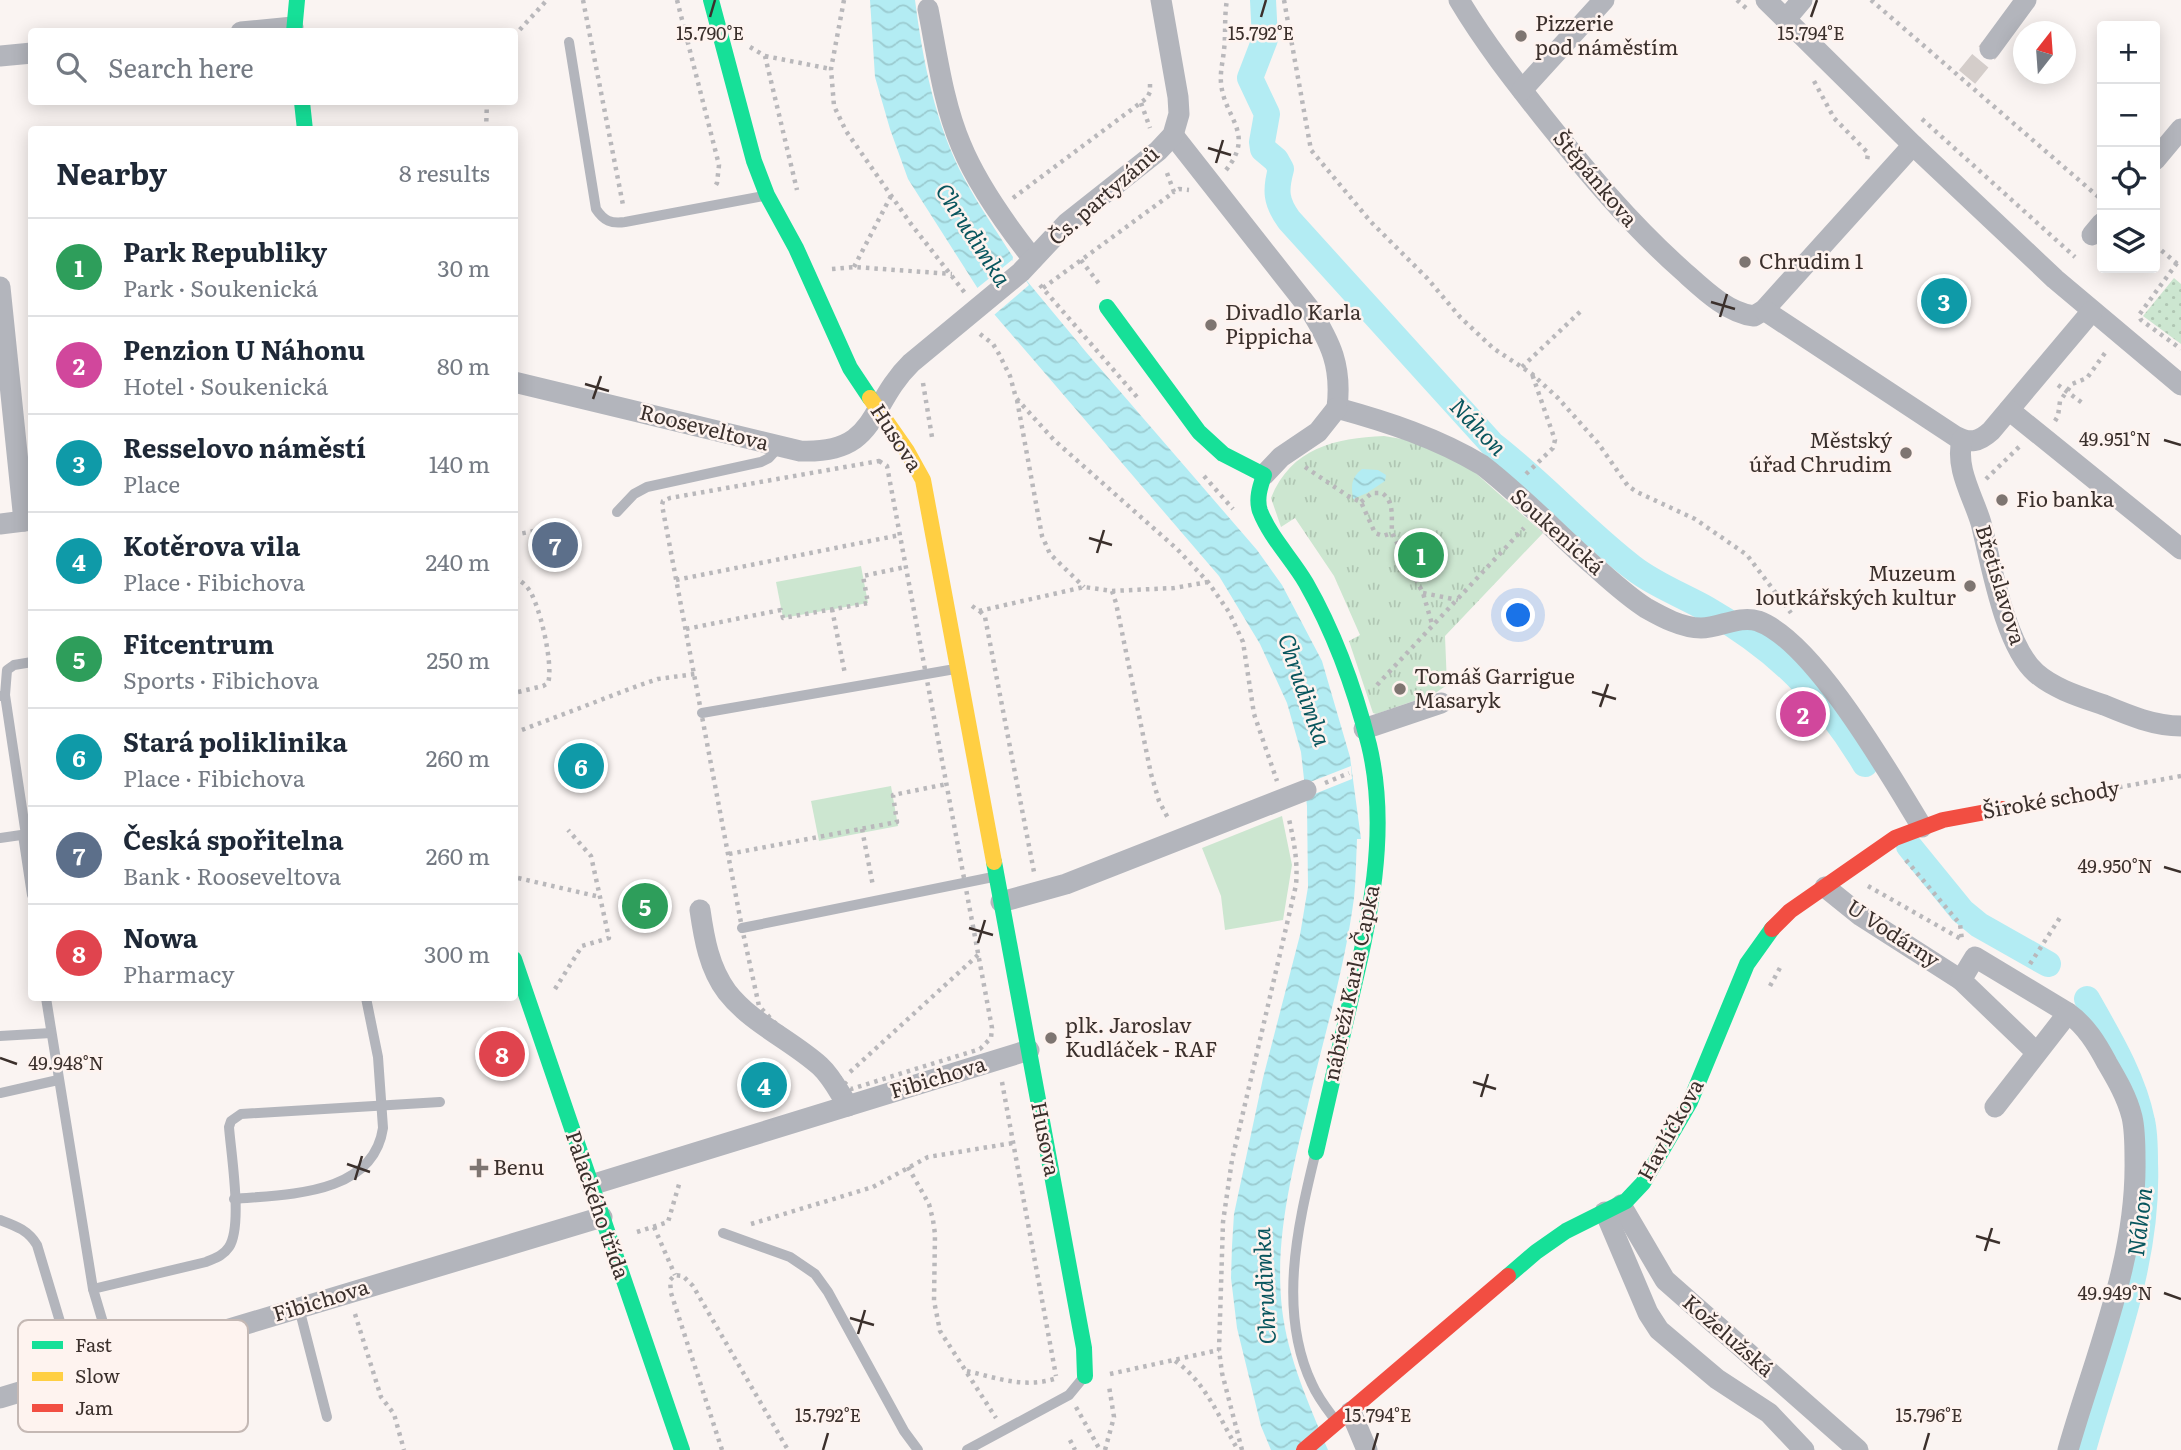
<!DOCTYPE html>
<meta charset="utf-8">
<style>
body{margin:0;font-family:Literata,serif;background:#f2f2f3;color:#1f2937}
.controls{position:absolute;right:21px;top:21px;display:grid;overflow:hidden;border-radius:7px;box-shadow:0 4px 18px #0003}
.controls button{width:63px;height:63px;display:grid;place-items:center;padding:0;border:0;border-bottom:2px solid #e0e1e3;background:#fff;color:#1f2937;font:35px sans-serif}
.compass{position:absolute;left:2013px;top:21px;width:63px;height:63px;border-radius:50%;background:#fff;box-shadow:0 4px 18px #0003;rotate:17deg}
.you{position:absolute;left:1519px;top:616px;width:24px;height:24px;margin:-18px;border:5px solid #fff;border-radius:50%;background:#1a73e8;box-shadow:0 0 0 10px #1a73e833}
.badge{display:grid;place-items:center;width:46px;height:46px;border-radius:50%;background:#d93025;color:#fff;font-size:23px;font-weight:700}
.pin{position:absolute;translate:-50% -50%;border:4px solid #fff;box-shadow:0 2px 7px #0006}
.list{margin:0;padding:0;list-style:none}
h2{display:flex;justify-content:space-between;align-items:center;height:91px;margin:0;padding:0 28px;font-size:30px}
h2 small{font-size:23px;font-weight:400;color:#747a83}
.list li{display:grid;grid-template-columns:46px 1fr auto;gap:21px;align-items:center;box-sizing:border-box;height:98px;padding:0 28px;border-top:2px solid #e0e1e3}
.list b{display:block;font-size:26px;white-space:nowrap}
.list p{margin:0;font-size:23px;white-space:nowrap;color:#747a83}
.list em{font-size:23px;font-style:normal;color:#747a83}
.icon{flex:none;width:38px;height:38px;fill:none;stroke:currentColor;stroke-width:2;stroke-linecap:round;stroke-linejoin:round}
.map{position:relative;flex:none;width:2181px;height:1450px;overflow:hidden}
.search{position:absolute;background:#fff;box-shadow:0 4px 18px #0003;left:28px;top:28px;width:490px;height:77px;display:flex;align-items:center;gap:18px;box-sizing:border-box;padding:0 24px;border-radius:7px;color:#747a83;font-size:26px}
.panel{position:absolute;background:#fff;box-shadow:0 4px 18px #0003;left:28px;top:126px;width:490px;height:875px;border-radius:7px}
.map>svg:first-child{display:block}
.grass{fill:url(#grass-dots)}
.park{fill:url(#park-tufts)}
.pitch{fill:#cce6d0}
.water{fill:url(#water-waves)}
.pier{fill:#faf4f2}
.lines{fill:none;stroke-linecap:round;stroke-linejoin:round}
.canal{stroke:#b3ecf3;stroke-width:26}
.street-tunnel{stroke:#d4cdca;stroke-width:21;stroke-dasharray:21 10;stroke-linecap:butt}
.path{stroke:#b9b8bb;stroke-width:4.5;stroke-dasharray:3.5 5;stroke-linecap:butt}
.lane{stroke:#b3b5bc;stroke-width:10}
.street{stroke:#b3b5bc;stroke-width:21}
.fast{stroke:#16e098;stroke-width:16}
.slow{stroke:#ffcf43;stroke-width:16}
.jam{stroke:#f24e42;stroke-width:16}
.ticks{fill:none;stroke:#3b302c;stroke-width:2.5}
.poi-dot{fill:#7e7571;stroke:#fef3ef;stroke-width:2.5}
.labels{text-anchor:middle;stroke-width:5;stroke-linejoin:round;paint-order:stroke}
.poi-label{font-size:21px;fill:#3b302c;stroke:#fef3ef;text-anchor:start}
.street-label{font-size:21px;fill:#3b302c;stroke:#fef3ef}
.water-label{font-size:23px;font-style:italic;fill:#09565e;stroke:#fef3ef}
.key{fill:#fef3ef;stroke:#c4b8b4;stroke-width:2}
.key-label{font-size:19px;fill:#3b302c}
.ticks-label{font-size:18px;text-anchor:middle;fill:#3b302c;stroke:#fef3ef;stroke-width:5;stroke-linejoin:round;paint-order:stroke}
</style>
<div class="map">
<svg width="2181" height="1450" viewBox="0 0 2181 1450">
<defs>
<pattern id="grass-dots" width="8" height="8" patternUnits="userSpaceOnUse" patternTransform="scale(1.75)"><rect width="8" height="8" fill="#cce6d0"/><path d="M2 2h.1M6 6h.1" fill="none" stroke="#b0c6b3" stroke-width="1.8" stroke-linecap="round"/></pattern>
<pattern id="park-tufts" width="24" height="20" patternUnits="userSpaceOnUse" patternTransform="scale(1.75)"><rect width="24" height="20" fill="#cce6d0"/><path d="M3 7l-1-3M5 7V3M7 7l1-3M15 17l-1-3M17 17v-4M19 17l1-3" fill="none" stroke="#b0c6b3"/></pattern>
<pattern id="water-waves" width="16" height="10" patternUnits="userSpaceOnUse" patternTransform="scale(1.75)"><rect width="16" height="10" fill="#b3ecf3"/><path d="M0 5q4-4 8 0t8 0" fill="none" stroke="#9bcbd0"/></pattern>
</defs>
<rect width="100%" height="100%" fill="#faf4f2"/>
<path class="grass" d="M2174 278 2181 284V344L2143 316Z"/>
<path class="park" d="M1384 436 1414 441 1471 469 1543 533 1445 636 1447 685 1434 694 1376 714 1373 713 1349 641 1360 635 1334 576 1295 518 1281 527 1271 498C1291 448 1335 438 1384 436Z"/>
<g class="pitch">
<path d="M861 566 868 603 783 618 776 582Z"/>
<path d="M891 786 898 826 819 841 811 801Z"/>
<path d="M1282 816 1292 865 1283 920 1225 930 1221 896 1202 848Z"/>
</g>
<g class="water">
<path d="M870 0H915C923 62 935 124 965 180 979 206 997 232 1013 257L1012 263 1086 352 1257 550 1282 585 1322 661 1350 757 1361 839H1357C1356 859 1356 879 1354 898 1345 966 1325 1033 1309 1100 1293 1169 1274 1237 1282 1309 1288 1359 1309 1404 1328 1450H1271L1261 1426 1237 1328 1231 1278 1232 1246 1234 1214 1263 1078 1300 935 1308 887 1307 806 1301 752 1287 703 1260 644 1219 576 994 314 908 179 890 129 875 77Z"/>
<path d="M1362 469 1378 470 1386 475 1385 481 1367 493 1353 499C1351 485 1351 478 1362 469Z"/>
</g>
<g class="pier">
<path d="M1012 260 1029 285 994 315 976 289Z"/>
<path d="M1351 766 1352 779 1307 797 1305 784Z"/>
</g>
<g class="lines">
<g class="canal">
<path d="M1263 0 1265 39 1250 78 1267 114 1262 142 1263 149 1276 160 1281 169C1275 191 1276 202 1289 220L1492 444C1541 482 1583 529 1632 567 1655 585 1682 595 1707 609 1776 649 1824 695 1865 764"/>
<path d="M1909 846 1962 911 1979 925 2048 964"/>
<path d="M2083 1450C2109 1356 2149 1263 2145 1163 2145 1149 2145 1134 2142 1121 2133 1077 2109 1038 2087 999"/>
</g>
<path class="street-tunnel" d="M1967 77 1990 49"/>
<g class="path">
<path d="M583 0 623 205"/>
<path d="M677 0 719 165 717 183 714 188"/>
<path d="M844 0 831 69 834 106 846 131 911 224 965 293"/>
<path d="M1284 0 1311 150 1371 222 1427 278 1460 317 1493 348 1532 374 1558 398 1598 443 1628 486 1637 492 1695 519 1747 555 1791 613"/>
<path d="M1737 0 1746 8"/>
<path d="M1871 0 2102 200"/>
<path d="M514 36 547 0"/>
<path d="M750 47 765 56 797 190"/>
<path d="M765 56 831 69"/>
<path d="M1814 81 1834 118 1868 153 1867 161"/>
<path d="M1141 103 1150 128"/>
<path d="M1922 119 2075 257"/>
<path d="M486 130 487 102"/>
<path d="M1226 170C1256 133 1224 118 1221 83 1220 71 1223 61 1224 50 1226 33 1224 17 1227 0"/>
<path d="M1167 173 1174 192 1179 189 1189 190"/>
<path d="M1013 198 1147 98 1150 92V82"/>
<path d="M2155 245 2181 267"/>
<path d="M1081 260 1100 285"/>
<path d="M2177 263 2139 315 2141 320 2181 349"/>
<path d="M854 267 892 194"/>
<path d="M832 269 854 267 952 274"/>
<path d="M1040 285 1137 397"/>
<path d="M1043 288 1174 192"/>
<path d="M980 334 993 344 999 354 1010 376 1016 398 1054 440 1177 549 1208 582 1229 612 1243 642 1254 714 1277 781"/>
<path d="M1522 367 1583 309"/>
<path d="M923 383 932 437"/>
<path d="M2058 385 2085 405"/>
<path d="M1017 400 1042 536 1050 554 1084 587"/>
<path d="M2055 421 2058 416 2060 401 2072 384 2087 378 2105 353"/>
<path d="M879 461 887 466 992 1028 991 1038 980 1049 851 1089 820 1058 774 1022 759 1006 742 928 662 505 663 501 670 498Z"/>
<path d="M1305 467 1348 496 1361 502 1375 533 1383 536 1392 533 1423 593 1432 624"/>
<path d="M1526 474 1553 448 1555 440 1532 374"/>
<path d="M1204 476 1233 509"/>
<path d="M1986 479 2020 446"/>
<path d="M1361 502 1372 493H1382C1395 502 1391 518 1392 533"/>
<path d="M514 535 534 531"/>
<path d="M514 577C519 580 524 583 527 587 539 600 554 665 548 683L543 686 514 693"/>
<path d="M676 580 900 535"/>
<path d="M1112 591 1116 603 1151 774 1159 801 1169 820"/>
<path d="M1423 593 1458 600"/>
<path d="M972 606 979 611 1084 587 1112 591 1174 588 1208 582"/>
<path d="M832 609 845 674"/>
<path d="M980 611 985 617 1034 872"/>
<path d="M686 629 781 610 783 618 868 603 863 576 905 567"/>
<path d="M1377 685 1524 528"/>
<path d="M514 733 640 685 658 679 695 674"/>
<path d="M1325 783 1349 773"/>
<path d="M2027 804 2181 776"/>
<path d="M862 829 873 886"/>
<path d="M729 854 897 822 893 795 947 784"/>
<path d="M1906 860 1960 924 1962 940"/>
<path d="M518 878 600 897"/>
<path d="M1868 886 1961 939"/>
<path d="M2030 964 2061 916"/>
<path d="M1770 986 1781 966"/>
<path d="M555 989 582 946 609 938 591 856 568 830"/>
<path d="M850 1072 978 955"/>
<path d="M1002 1082 1056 1376"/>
<path d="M908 1167 929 1204 933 1220 935 1234 934 1301 940 1331 996 1418"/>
<path d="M751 1224 873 1187 928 1157 1013 1143"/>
<path d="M654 1227 675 1275"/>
<path d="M637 1232 668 1222 680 1181"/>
<path d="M355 1314 381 1397 394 1414 404 1450"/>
<path d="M1175 1361C1205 1381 1220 1419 1238 1450"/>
<path d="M967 1371C997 1378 1025 1389 1057 1378"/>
<path d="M1110 1374 1219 1350"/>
<path d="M1076 1407 1100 1450"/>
<path d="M1070 1440 1075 1450"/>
<path d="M722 1450 671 1293 670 1280 675 1275 683 1276 693 1286 788 1450"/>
<path d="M1105 1450 1114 1417 1109 1386"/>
<path d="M1242 1450 1222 1373 1219 1350 1223 1222 1232 1160 1296 885C1298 861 1294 842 1289 819"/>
</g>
<g class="lane">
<path d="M569 42 596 209C604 221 611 224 625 222L764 196"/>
<path d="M617 512 634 494 647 487 761 462 769 458 779 447"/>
<path d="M5 695 26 835"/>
<path d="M0 696 5 695 7 670 14 665 32 662"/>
<path d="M702 713 955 669"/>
<path d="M23 835 32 895"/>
<path d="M0 838 28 834"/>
<path d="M742 928 993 877"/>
<path d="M46 998 93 1289"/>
<path d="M0 1036 51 1033"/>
<path d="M0 1093 58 1080"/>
<path d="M1315 1155C1297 1228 1278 1312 1312 1384 1318 1398 1327 1409 1336 1421"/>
<path d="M234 1199C286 1194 373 1196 383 1128L378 1057 366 998"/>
<path d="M0 1220C16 1226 28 1230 37 1245L76 1375"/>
<path d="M723 1233 790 1257 815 1274 828 1292 904 1431 918 1450"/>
<path d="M299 1308 327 1417"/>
<path d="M115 1363 93 1289 206 1262C215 1258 223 1256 229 1247 243 1226 231 1154 229 1127L231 1121 241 1114 440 1102"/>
<path d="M967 1450 1069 1395 1083 1378"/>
</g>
<g class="street">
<path d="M1459 0C1484 42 1513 79 1543 117 1587 172 1630 224 1683 271 1702 288 1727 313 1754 316L1764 310 1913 145"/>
<path d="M1766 0 1913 145 2055 279 2181 385"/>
<path d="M928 9C937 54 943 103 961 145 977 184 1007 226 1033 259"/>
<path d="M1786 19 1802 0"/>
<path d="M241 32 293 27"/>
<path d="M1990 49 2026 0"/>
<path d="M0 56 32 53"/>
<path d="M1522 90 1604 0"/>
<path d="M1173 135 1309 308C1331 343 1342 366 1337 408"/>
<path d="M2155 160 2181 129"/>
<path d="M2092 235 2102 223"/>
<path d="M0 287 24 521"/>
<path d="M1764 310 1955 436C1970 444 1979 442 1991 431L2092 311"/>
<path d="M514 382 800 451C879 454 867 406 911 363L1021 272 1067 223 1158 151 1173 135 1179 114 1178 97 1161 0"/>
<path d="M1337 408C1388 422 1437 438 1482 465 1521 495 1556 532 1593 565 1610 580 1627 596 1646 608 1662 617 1682 628 1701 628 1720 628 1739 615 1758 621 1814 641 1890 775 1922 827"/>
<path d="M2009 410 2181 549"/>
<path d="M1962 440C1955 469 1973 496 1981 523 1991 563 2005 646 2036 673 2054 689 2081 697 2104 705 2128 715 2154 726 2181 726"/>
<path d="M1264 475 1281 457 1318 432 1337 408"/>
<path d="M0 524 32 520"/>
<path d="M1364 729 1441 703"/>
<path d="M1825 887 1861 916 1961 980"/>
<path d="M1001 902 1066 884 1306 790"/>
<path d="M700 910C704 938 709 968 727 992 751 1023 791 1040 820 1066 832 1077 839 1092 848 1106"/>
<path d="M1995 1107 2068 1013 1975 957 1961 980 2037 1053"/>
<path d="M591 1185 1029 1050"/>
<path d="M1621 1205 1665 1280 1858 1450"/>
<path d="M1605 1212 1648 1313 1659 1330 1717 1379 1769 1413 1804 1450"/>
<path d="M0 1398 602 1217"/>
<path d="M1351 1412 1367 1450"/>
<path d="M2068 1450C2095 1355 2137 1260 2135 1159 2135 1145 2135 1130 2132 1117 2127 1097 2117 1080 2107 1063 2097 1044 2086 1026 2068 1013"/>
</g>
<g class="fast">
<path d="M711 0 754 161 767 195 796 248 850 368 870 398"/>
<path d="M294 32 297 0"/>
<path d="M302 102 305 130"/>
<path d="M1107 307 1199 432 1223 454 1264 475C1260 487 1256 499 1260 511 1270 537 1292 559 1306 583 1334 632 1355 690 1369 745 1390 832 1369 922 1349 1007 1338 1056 1327 1104 1316 1152"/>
<path d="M994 862 1084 1348 1085 1376"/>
<path d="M514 959 682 1450"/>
<path d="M1508 1276 1536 1252 1566 1231 1626 1201 1643 1183 1690 1102 1747 964 1772 929"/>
</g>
<path class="slow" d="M870 398 907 451 923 480 994 862"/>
<g class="jam">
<path d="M1772 929 1790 911 1895 838 1943 820 2002 809"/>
<path d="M1304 1450 1508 1276"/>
</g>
</g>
<path class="ticks" d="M710 17 715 0M1261 17 1266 0M1811 17 1817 0M1208 148 1231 155M1216 163 1223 140M1711 302 1735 309M1720 317 1727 294M585 384 609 391M593 399 601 376M2164 440 2181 445M1089 538 1112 545M1097 553 1104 530M1592 692 1616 699M1600 707 1608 684M2164 867 2181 872M969 928 993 935M978 943 985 920M0 1058 17 1064M1473 1082 1496 1089M1481 1097 1488 1074M347 1164 370 1172M355 1180 362 1156M1976 1236 2000 1243M1985 1251 1992 1228M2164 1293 2181 1299M850 1318 874 1325M858 1334 865 1310M823 1450 828 1433M1373 1450 1378 1433M1924 1450 1929 1433"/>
<g class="poi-dot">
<circle cx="1521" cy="36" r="7"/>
<circle cx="1745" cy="262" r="7"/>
<circle cx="1211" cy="325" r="7"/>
<circle cx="1906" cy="453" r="7"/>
<circle cx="2002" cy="500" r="7"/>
<circle cx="1970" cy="586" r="7"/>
<circle cx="1400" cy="689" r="7"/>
<circle cx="1051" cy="1038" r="7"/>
<path d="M475.5 1157.5h7v7h7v7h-7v7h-7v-7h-7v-7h7z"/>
</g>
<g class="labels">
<g class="poi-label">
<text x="1535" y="31">Pizzerie<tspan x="1535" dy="24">pod náměstím</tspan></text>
<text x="1759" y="269">Chrudim 1</text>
<text x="1225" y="320">Divadlo Karla<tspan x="1225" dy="24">Pippicha</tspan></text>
<text x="1892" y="448" text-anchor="end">Městský<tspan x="1892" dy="24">úřad Chrudim</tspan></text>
<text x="2016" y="507">Fio banka</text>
<text x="1956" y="581" text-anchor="end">Muzeum<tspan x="1956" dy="24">loutkářských kultur</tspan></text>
<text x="1414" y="684">Tomáš Garrigue<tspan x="1414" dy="24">Masaryk</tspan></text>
<text x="1065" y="1033">plk. Jaroslav<tspan x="1065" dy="24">Kudláček - RAF</tspan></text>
<text x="493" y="1175">Benu</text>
</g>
<g class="street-label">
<text transform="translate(1595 179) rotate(50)" y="7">Štěpánkova</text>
<text transform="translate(1104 196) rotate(-41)" y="7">Čs. partyzánů</text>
<text transform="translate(704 428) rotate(14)" y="7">Rooseveltova</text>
<text transform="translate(896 438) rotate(57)" y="7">Husova</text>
<text transform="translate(1557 532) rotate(42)" y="7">Soukenická</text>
<text transform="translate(2000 585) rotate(73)" y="7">Břetislavova</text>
<text transform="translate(2051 800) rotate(-10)" y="7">Široké schody</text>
<text transform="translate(1893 934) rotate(33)" y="7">U Vodárny</text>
<text transform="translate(1352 983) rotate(-78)" y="7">nábřeží Karla Čapka</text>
<text transform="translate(938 1078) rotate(-17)" y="7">Fibichova</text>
<text transform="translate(1671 1130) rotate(-61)" y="7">Havlíčkova</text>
<text transform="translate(1045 1139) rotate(79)" y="7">Husova</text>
<text transform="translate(597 1205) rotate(71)" y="7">Palackého třída</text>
<text transform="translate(321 1301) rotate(-17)" y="7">Fibichova</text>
<text transform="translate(1728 1336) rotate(41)" y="7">Koželužská</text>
</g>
<g class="water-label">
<text transform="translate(973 235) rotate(57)" y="8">Chrudimka</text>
<text transform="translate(1478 427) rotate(46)" y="8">Náhon</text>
<text transform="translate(1304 690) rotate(71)" y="8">Chrudimka</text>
<text transform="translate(2140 1222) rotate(-83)" y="8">Náhon</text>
<text transform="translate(1265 1286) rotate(-93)" y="8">Chrudimka</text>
</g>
</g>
<rect x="18" y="1320" width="230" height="112" rx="10" class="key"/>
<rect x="32" y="1341" width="31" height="8" fill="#16e098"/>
<rect x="32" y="1372" width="31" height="9" fill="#ffcf43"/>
<rect x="32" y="1404" width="31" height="8" fill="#f24e42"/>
<g class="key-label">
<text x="75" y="1352">Fast</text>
<text x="75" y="1383">Slow</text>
<text x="75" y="1415">Jam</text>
</g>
<g class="ticks-label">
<text x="710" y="40">15.790°E</text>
<text x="1261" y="40">15.792°E</text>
<text x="1811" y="40">15.794°E</text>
<text x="2115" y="446">49.951°N</text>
<text x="2115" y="873">49.950°N</text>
<text x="66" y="1070">49.948°N</text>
<text x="2115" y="1300">49.949°N</text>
<text x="828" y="1422">15.792°E</text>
<text x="1378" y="1422">15.794°E</text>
<text x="1929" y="1422">15.796°E</text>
</g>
</svg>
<div class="controls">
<button>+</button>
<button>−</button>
<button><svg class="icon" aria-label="locate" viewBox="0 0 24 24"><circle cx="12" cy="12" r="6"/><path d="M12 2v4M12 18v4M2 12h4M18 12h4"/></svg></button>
<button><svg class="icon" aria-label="layers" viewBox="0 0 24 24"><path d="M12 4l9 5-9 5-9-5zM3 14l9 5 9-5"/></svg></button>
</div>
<svg class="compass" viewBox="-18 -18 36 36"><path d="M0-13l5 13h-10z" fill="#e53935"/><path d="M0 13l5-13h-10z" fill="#747a83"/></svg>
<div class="you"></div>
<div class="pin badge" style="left:1421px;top:555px;background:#2e9e5b">1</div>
<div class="pin badge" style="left:1803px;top:714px;background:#d1479c">2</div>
<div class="pin badge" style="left:1944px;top:301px;background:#0f9aa8">3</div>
<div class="pin badge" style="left:764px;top:1085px;background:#0f9aa8">4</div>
<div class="pin badge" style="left:645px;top:906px;background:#2e9e5b">5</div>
<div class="pin badge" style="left:581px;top:766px;background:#0f9aa8">6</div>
<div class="pin badge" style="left:555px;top:545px;background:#5c6f8a">7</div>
<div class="pin badge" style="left:502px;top:1054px;background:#e0444e">8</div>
<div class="search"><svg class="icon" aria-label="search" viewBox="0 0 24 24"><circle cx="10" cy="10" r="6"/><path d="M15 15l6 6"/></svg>Search here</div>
<section class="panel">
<h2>Nearby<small>8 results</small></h2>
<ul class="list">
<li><span class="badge" style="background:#2e9e5b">1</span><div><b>Park Republiky</b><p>Park · Soukenická</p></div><em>30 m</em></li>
<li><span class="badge" style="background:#d1479c">2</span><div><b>Penzion U Náhonu</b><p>Hotel · Soukenická</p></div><em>80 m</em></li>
<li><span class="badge" style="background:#0f9aa8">3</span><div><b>Resselovo náměstí</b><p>Place</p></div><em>140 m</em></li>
<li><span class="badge" style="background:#0f9aa8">4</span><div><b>Kotěrova vila</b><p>Place · Fibichova</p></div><em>240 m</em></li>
<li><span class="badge" style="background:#2e9e5b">5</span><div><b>Fitcentrum</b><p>Sports · Fibichova</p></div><em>250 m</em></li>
<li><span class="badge" style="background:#0f9aa8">6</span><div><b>Stará poliklinika</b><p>Place · Fibichova</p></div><em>260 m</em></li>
<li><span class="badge" style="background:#5c6f8a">7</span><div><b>Česká spořitelna</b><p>Bank · Rooseveltova</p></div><em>260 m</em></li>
<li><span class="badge" style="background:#e0444e">8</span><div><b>Nowa</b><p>Pharmacy</p></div><em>300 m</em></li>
</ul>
</section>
</div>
